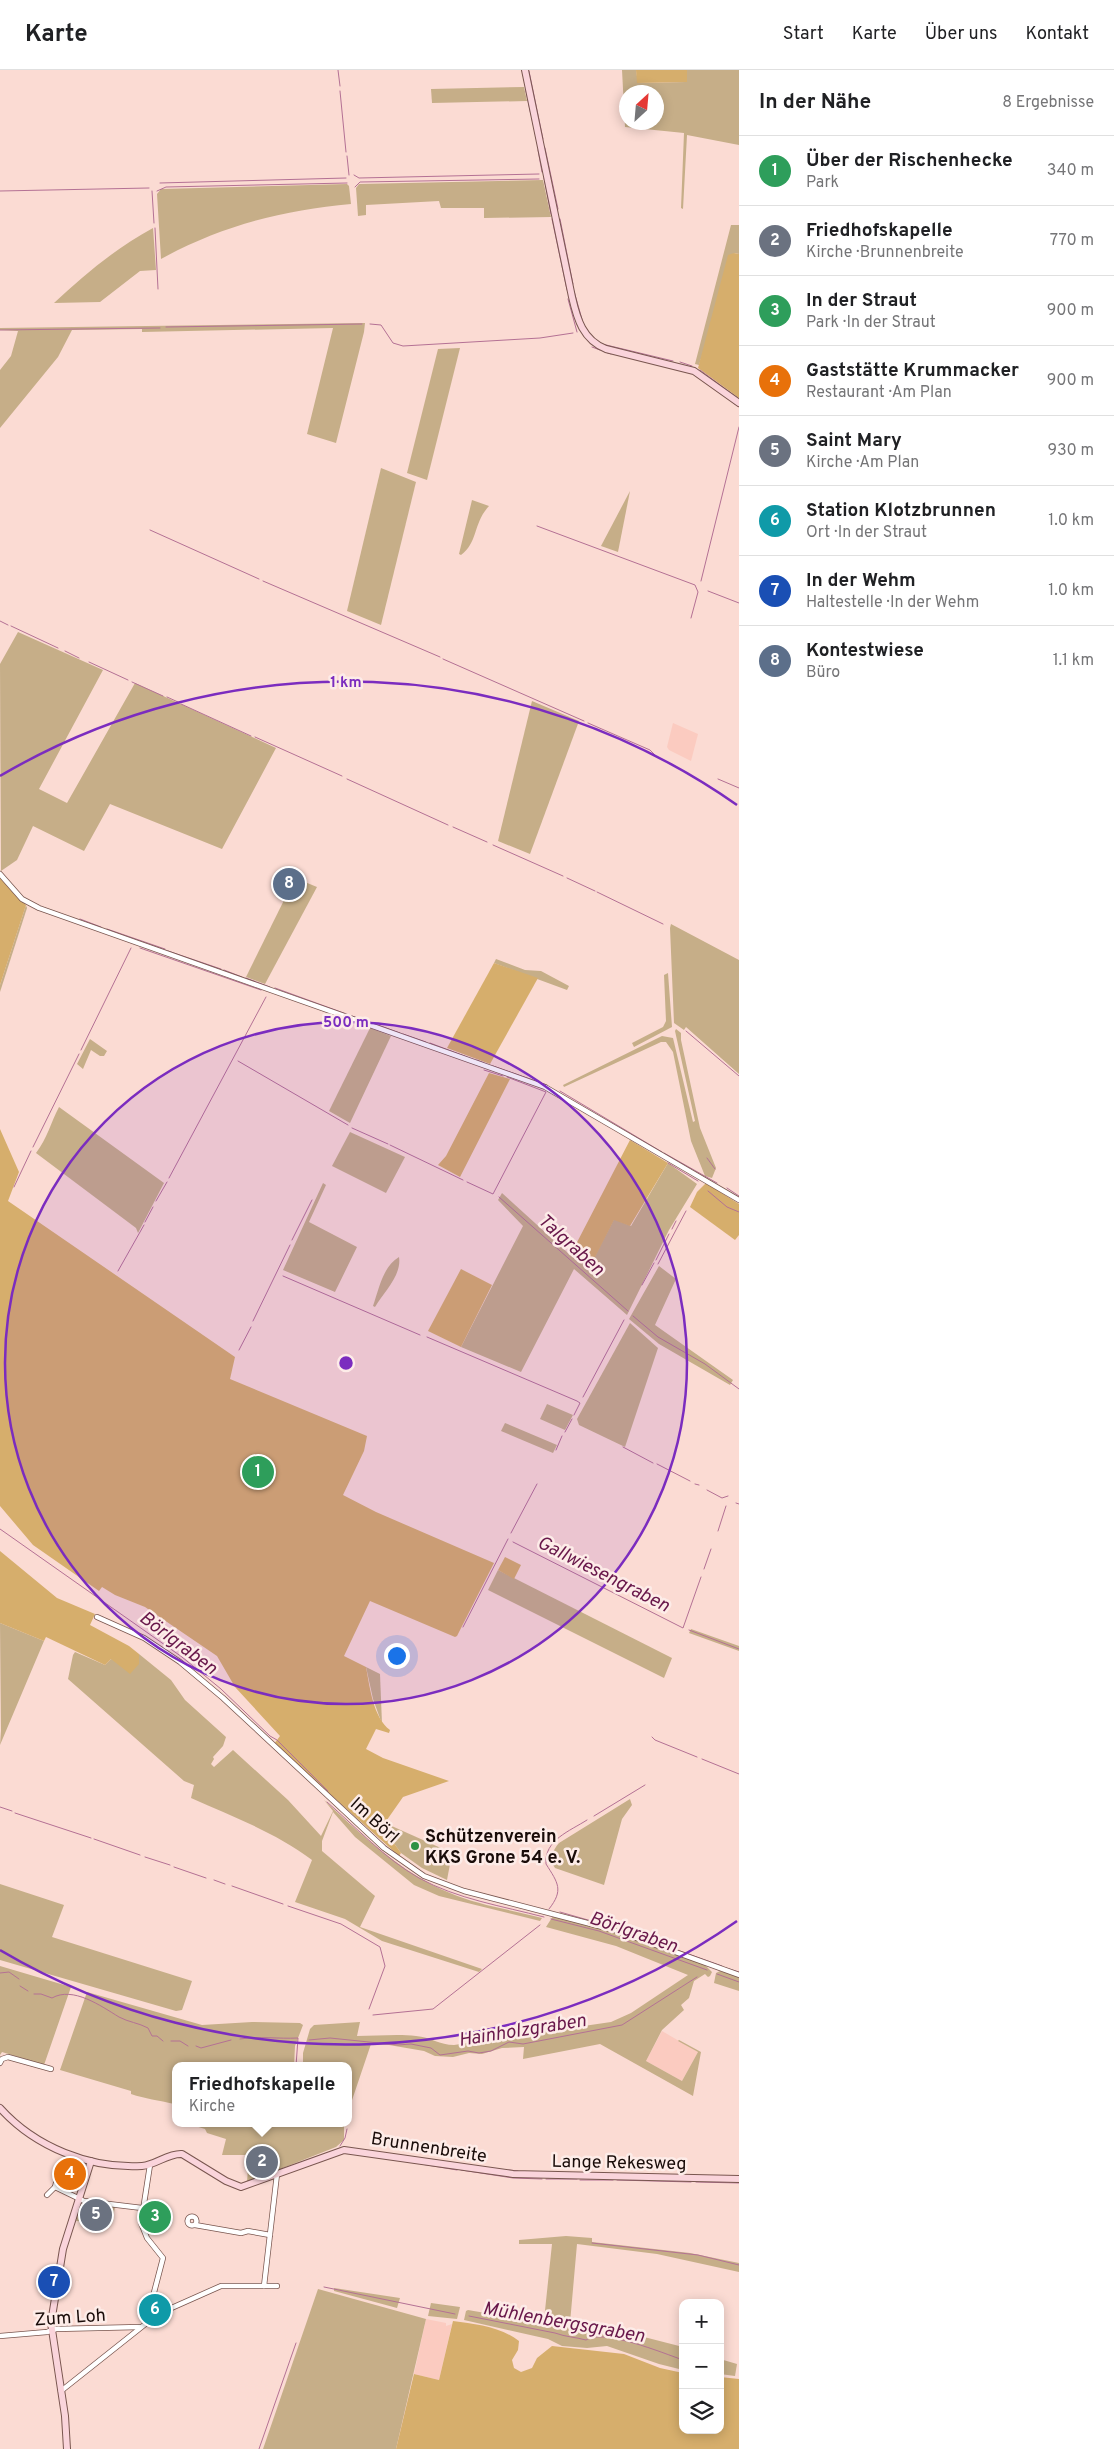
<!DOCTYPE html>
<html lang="de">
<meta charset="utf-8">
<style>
body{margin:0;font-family:Overpass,sans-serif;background:#f6f6f6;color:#202124}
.controls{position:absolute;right:15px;bottom:15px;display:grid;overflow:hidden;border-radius:10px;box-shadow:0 2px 12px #0003}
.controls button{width:45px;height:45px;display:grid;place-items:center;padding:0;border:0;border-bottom:1px solid #e0e0e0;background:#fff;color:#202124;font:25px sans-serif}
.compass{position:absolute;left:619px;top:15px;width:45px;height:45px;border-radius:50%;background:#fff;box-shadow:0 2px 12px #0003;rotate:26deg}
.you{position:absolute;left:396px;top:1585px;width:18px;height:18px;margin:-12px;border:4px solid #fff;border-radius:50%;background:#1a73e8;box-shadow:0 0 0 8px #1a73e833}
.badge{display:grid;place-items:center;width:32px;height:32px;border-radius:50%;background:#7c3aed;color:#fff;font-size:16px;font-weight:700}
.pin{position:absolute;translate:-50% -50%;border:2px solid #fff;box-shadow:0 1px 5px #0006}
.popup{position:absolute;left:172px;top:1992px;width:180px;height:65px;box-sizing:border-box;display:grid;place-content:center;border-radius:10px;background:#fff;filter:drop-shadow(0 1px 4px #0005);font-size:16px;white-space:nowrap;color:#757577}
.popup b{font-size:19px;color:#202124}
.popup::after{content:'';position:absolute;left:50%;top:100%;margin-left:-10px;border:10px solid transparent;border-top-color:#fff}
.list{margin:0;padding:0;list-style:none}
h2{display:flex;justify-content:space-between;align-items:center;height:65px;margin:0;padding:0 20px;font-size:21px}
h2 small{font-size:16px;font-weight:400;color:#757577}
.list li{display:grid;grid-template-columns:32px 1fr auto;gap:15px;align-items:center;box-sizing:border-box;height:70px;padding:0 20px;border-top:1px solid #e0e0e0}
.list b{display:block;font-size:19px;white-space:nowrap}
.list p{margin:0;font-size:16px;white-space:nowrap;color:#757577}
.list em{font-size:16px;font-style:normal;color:#757577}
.icon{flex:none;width:28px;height:28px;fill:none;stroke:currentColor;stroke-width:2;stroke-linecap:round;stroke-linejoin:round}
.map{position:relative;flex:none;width:739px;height:2379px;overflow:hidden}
header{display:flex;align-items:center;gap:30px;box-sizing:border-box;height:70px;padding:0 25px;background:#fff;border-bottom:1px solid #e0e0e0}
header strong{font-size:24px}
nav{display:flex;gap:28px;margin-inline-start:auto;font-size:18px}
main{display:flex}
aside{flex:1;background:#fff}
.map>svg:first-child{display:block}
.built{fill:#fbcbc0}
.green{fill:#c6ae88;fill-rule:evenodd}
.forest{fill:#d6ae6c}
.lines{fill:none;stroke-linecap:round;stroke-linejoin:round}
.stream{stroke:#b47194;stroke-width:1}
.street-casing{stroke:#79564f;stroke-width:6}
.secondary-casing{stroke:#79564f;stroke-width:8}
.street{stroke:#fff;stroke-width:4.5}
.secondary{stroke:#fad4db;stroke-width:6}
.ring{fill:none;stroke:#7b2cbf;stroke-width:2.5}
.poi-dot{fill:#2e9145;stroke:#fdece8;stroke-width:2}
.labels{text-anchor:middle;stroke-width:5;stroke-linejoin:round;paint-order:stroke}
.street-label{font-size:18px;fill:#190c09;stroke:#fdece8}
.poi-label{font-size:18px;font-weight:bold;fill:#190c09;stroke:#fdece8;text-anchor:start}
.water-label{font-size:19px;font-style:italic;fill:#68174a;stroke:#fdece8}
.centre{fill:#7b2cbf;stroke:#fdece8;stroke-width:2.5}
.ring-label{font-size:15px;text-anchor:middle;font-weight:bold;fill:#7b2cbf;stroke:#fdece8;stroke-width:5;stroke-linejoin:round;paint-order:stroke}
</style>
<header>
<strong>Karte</strong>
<nav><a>Start</a><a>Karte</a><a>Über uns</a><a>Kontakt</a></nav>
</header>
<main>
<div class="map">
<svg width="739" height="2379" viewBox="0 0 739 2379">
<rect width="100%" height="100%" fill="#fbdbd3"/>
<g class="built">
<path d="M673 653 698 664 691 691 669 680 667 677Z"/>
<path d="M662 1961 698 1982 682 2011 646 1991Z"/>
<path d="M426 2249 446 2253V2256L452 2254 439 2310 414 2304Z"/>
</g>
<g class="green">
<path d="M622 0H636L638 13 686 12 687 0H739V75L687 65 683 139 681 138 684 63 625 57ZM626 22H656V52H626Z"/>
<path d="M524 17 527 31 432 33 431 19Z"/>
<path d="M543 110 551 147 484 148V138H441L439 131 366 135V145L358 146 356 118 359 114Z"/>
<path d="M347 114 349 116 351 134C283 140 221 156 161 189L157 124 161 119Z"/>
<path d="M731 155H739V184L734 183 699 295 695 294Z"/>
<path d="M153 158 156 200 140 201 100 232 54 233C84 205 116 178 153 158Z"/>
<path d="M365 253 364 262 336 373 307 364 333 258 142 262V259L72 260 58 287 0 358V300L11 286 18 261 0 260V258Z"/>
<path d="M460 278 427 410 407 403 438 279Z"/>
<path d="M381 398 416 412 381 555 347 541Z"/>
<path d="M630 421 618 482 601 476Z"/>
<path d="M472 430 489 436C473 453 478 473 461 485L459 484Z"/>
<path d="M18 562 103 600 39 719 67 733 135 613 276 678 222 779 110 734 84 781 33 756 17 790 1 801 0 594Z"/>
<path d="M532 631 579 651 530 784 498 771Z"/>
<path d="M295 808 317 817 265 914 246 907Z"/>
<path d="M26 835 27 838 0 922V915Z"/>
<path d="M671 854 739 890V1004L686 957 684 960 674 953 670 858Z"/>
<path d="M496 889 525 900 541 901 569 916 567 920 494 893Z"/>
<path d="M668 903 672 957 634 977 632 973 663 957 666 951 664 905Z"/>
<path d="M370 958 391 966 350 1053 329 1041Z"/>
<path d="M676 959 681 963V970L700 1058 716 1098 712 1108 705 1106 691 1071 673 982 666 972H661L564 1017 563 1015 662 966 673 968 693 1052 695 1051 675 961Z"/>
<path d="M90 969 107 981 104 986H100L91 980 83 999 77 994Z"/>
<path d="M59 1037 164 1113 138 1163 136 1158 36 1083C47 1069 51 1052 59 1037Z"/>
<path d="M350 1062 405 1087 386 1123 332 1096Z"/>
<path d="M668 1093 697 1114 669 1160 627 1245 574 1199 521 1302 461 1277 523 1156 498 1130 502 1123 568 1183 573 1180 590 1196 614 1149 631 1156Z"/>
<path d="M323 1113 326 1115 309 1152 357 1177 335 1222 283 1200Z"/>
<path d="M399 1187C402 1205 384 1222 375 1237L373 1236C379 1219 383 1196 399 1187Z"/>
<path d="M659 1196 676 1209 655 1255 733 1310 730 1315 659 1274 629 1249Z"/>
<path d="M630 1253 658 1278 625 1377 579 1355 577 1349Z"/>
<path d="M547 1334 573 1345 565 1360 540 1349Z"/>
<path d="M505 1353 557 1375 553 1383 501 1361Z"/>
<path d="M498 1500 672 1588 664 1608 488 1520Z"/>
<path d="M0 1553 44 1571 0 1675 1 1661Z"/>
<path d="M691 1559 739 1576V1581L689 1563Z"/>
<path d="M75 1582 105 1595 111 1589 139 1594V1584L171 1610 185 1630 226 1667 223 1676 213 1687 214 1689 211 1694 214 1697 233 1680 288 1730 321 1766 333 1741 324 1730C363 1766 400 1802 450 1823 477 1835 513 1840 542 1848L540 1851 439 1826 414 1815 355 1767 333 1742 322 1771V1781L375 1826 360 1857 482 1899 479 1902 382 1871 345 1849 295 1832 312 1790C275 1762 233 1747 191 1728L194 1715 184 1711 68 1609 73 1585Z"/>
<path d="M366 1597 380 1604 382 1654 373 1629Z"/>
<path d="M630 1729 632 1735 622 1749 604 1815 555 1798C549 1790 552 1781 559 1773Z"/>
<path d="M385 1753 452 1783 447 1810 422 1798 401 1783 382 1757Z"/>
<path d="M0 1814 64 1835 52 1867 192 1911 182 1940 176 1941 0 1890Z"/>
<path d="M553 1846 599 1857 705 1895 712 1902 710 1906 708 1907 705 1904 694 1911 689 1928 681 1935 684 1940 662 1960 646 1991 682 2011 698 1982 678 1971 679 1970 701 1982 693 2026 600 1974 523 1989 524 1977 502 1978 482 1984 469 1983 453 1987 435 1986 424 1981 389 1975 371 1974 348 2042V1996H303V1983L310 1959 314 1955 360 1952 357 1966C376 1966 398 1964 416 1966 430 1967 440 1975 454 1975L611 1952 631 1943 688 1905 616 1876 546 1857Z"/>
<path d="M0 1896 71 1917 44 1995 2 1982 0 1985Z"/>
<path d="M720 1901 739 1907V1921L714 1913 716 1903Z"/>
<path d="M87 1922 202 1955 252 1952 300 1953 303 1955 295 1976 294 1996H176L174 2034C159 2030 145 2029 131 2024V2021L60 2000Z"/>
<path d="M192 2053H255L268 2056 262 2053H344V2070L336 2077 247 2112 249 2085H222L226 2069 207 2063 205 2059 192 2055Z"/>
<path d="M86 2133 115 2137 112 2153 76 2151 82 2135Z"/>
<path d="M146 2138 165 2142 162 2157 145 2152Z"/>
<path d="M566 2166 592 2168V2172L690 2183 739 2193V2202L657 2184 577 2174 570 2253 544 2250 552 2174H519V2170Z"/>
<path d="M334 2218 400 2228 397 2238 334 2221Z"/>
<path d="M318 2219 426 2249 396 2379H263Z"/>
<path d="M431 2233 460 2237 457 2249 428 2246Z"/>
<path d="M468 2240 572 2258H609L683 2277V2300L659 2294 607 2276 587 2278 562 2276 548 2269 464 2250 466 2241Z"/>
<path d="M720 2289 737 2294 735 2306 720 2304Z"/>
</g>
<g class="forest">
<path d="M636 0H687V12L637 13Z"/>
<path d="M734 183 739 184V328L698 298 728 185Z"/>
<path d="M0 807 26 835 0 915Z"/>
<path d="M494 893 538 908 490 994 447 978Z"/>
<path d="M489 1003 510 1009 460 1107 438 1095 446 1086Z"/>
<path d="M0 1059 19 1102 8 1131 235 1287 230 1309 367 1366 364 1381 343 1425 376 1442 494 1493 457 1566 455 1567 370 1531 344 1586 366 1597C370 1618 373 1647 390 1660L389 1663 376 1659 366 1679 383 1688 449 1711 403 1727 382 1757 401 1783 399 1786 274 1674 280 1666 235 1617 217 1586 145 1537 115 1525 102 1517 99 1521 33 1475 0 1436Z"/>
<path d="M630 1070 668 1093 630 1156 614 1150 590 1197 573 1180Z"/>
<path d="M706 1113 739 1134V1165L735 1170 690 1137 697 1122Z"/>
<path d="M461 1199 492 1215 461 1277 428 1261Z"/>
<path d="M0 1481 57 1528 95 1544 90 1555 129 1576 139 1584V1594L130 1604 111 1589 105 1595 46 1567 44 1571 0 1553Z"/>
<path d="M505 1487 521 1495 514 1509 498 1500Z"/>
<path d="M453 2251C476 2254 501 2257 519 2271L518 2280 512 2290 514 2298 521 2302 532 2298 537 2288 552 2276 624 2284 660 2298 683 2303V2360H720V2307L739 2309V2379H396L414 2304 439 2310Z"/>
</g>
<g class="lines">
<g class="stream">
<path d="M338 0 340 16"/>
<path d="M522 0 524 9"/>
<path d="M529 1 543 69"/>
<path d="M340 21 346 82"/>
<path d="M526 21 531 45"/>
<path d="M532 49 538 76"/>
<path d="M545 78 558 139"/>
<path d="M538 80 542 102"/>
<path d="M347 86 349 105"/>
<path d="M354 105 359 108 539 104"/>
<path d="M544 108 551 144"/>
<path d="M160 113 346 108"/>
<path d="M355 117 360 112 539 109"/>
<path d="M0 121 149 118"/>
<path d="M152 121 154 153"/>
<path d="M157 121 166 117 347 113"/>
<path d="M552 149 567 220"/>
<path d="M560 149 573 214"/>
<path d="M155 158 158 219"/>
<path d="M574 221 583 253"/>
<path d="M568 229 577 262"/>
<path d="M370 254 381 255 393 273 403 276 540 268 573 263"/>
<path d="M166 257 362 254"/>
<path d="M0 260 160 258"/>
<path d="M602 274 673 291"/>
<path d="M592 277 600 280"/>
<path d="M605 282 611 284"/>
<path d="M680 292 692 296"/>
<path d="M700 300 739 329"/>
<path d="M732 332 739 337"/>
<path d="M537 456 695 515 698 522 691 548"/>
<path d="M150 460 259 509"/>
<path d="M263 511 440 587"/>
<path d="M701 511 739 357"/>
<path d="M708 521 739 533"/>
<path d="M0 551 8 555"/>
<path d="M11 556 58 578"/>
<path d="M65 581 79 588"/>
<path d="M443 589 584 651"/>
<path d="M89 592 128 610"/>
<path d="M132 612 163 626"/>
<path d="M167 627 178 632"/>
<path d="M181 634 251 666"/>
<path d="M588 653 650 680 658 688"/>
<path d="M255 667 342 706"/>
<path d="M347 709 448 755"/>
<path d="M718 709 739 718"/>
<path d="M453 757 487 772"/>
<path d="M493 775 563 806"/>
<path d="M567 808 595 821"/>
<path d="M597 822 663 854"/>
<path d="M80 849 101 857"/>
<path d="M107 859 165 879"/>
<path d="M140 878 261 920"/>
<path d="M168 881 221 899"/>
<path d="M224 900 242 907"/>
<path d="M246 908 270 917"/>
<path d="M275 918 363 950"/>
<path d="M367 951 400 963"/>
<path d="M686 961 739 1006"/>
<path d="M403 964 426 972"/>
<path d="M430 973 467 987"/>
<path d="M81 980 131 878"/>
<path d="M477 990 484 993"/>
<path d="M238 991 348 1055"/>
<path d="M493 996 547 1015"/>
<path d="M484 1000 503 1006"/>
<path d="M560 1021 662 1082"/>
<path d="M352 1058 388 1074"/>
<path d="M390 1075 463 1110"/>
<path d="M33 1077 79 984"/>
<path d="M664 1083 717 1113"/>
<path d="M707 1088 715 1099"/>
<path d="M668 1093 698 1111"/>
<path d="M169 1108 266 927"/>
<path d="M467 1112 493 1124 546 1022 507 1007"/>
<path d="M14 1117 31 1081"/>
<path d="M727 1118 739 1126"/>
<path d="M708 1121 727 1137 739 1142"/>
<path d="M499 1127 628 1241"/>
<path d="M156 1131 167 1112"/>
<path d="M145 1152 153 1137"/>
<path d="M672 1159 676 1151"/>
<path d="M292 1170 312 1130"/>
<path d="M656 1190 669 1164"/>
<path d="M658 1194 686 1141"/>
<path d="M118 1201 144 1155"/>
<path d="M283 1206 420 1265"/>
<path d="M642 1215 654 1193"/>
<path d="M633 1246 658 1267 705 1294 739 1319"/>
<path d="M253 1251 290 1175"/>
<path d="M427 1267 577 1331 580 1333 574 1345"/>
<path d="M239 1280 251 1257"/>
<path d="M583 1327 624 1250"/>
<path d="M565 1362 572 1349"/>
<path d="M623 1377 653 1393"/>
<path d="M556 1380 562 1366"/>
<path d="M657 1394 690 1411"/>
<path d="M695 1414 699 1415"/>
<path d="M707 1420 722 1428 728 1426"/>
<path d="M736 1433 739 1434"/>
<path d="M0 1459 182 1587 221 1619 270 1666 277 1670 328 1721"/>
<path d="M718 1461 726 1436"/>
<path d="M511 1463 537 1414"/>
<path d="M513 1472 683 1558 701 1507"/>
<path d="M704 1499 711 1479"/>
<path d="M463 1557 508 1469"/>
<path d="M689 1560 739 1579"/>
<path d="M652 1667 655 1670 697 1687"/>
<path d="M702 1689 739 1704"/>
<path d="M327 1732C357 1758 384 1788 419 1808 457 1829 502 1836 544 1847"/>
<path d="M0 1737 12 1741"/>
<path d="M15 1743 91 1768"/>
<path d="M594 1746 645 1715"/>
<path d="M94 1769 140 1785"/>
<path d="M145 1787 170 1795"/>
<path d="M174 1797 206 1808"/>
<path d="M214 1810 225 1814"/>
<path d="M232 1816 283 1834"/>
<path d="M288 1836 341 1854 380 1877 385 1896 369 1939"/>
<path d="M549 1839C564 1820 558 1813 546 1794 544 1770 570 1761 587 1750"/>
<path d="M560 1842 616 1858 722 1896"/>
<path d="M551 1849 599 1861 707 1900"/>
<path d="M726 1898 739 1902"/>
<path d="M0 1903 9 1902 19 1909"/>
<path d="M717 1904 739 1912"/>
<path d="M20 1916 28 1921"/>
<path d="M34 1924H41L52 1928C73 1916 101 1936 119 1947 128 1952 139 1953 148 1958L152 1966H157L163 1971"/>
<path d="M373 1945 433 1939 540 1855"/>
<path d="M240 1969C260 1966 278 1969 298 1968L296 1996"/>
<path d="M309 1970 330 1968 398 1975 411 1974 431 1978 440 1985 468 1981 479 1983 491 1981 509 1972 523 1974 622 1955 697 1907"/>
<path d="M171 1971H180L188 1976"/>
<path d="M196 1976 201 1978 231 1970"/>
<path d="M346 2053V2055"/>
<path d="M340 2076 345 2068 347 2059"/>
<path d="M421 2094 457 2100"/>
<path d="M461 2100 513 2108 542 2109"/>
<path d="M509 2100 518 2101"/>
<path d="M546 2109H577"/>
<path d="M580 2110H613"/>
<path d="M617 2110 691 2112"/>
<path d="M696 2112 739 2113"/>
<path d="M592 2173 698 2185 739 2195"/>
<path d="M324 2217 455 2244"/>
<path d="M469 2246 555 2263C566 2267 575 2267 586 2270 602 2258 663 2283 683 2290"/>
<path d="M259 2379 296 2273"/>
</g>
<g class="street-casing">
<g id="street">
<path d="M0 804 22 829 39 838 545 1017 739 1130"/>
<path d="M97 1547 144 1568 180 1592 223 1628 384 1778 424 1806 464 1821 614 1860 739 1905"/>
<path d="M0 1993 2 1989 8 1987 51 1999"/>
<path d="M56 2113 55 2117 84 2131 142 2138"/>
<path d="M47 2125 55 2117"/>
<circle cx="192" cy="2151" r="4.5"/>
<path d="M195 2155 241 2163 248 2161 270 2165"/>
<path d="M264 2216 277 2104"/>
<path d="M146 2253 163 2188 147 2168 141 2153 150 2095"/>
<path d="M0 2266 47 2262 56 2259 140 2257"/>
<path d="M61 2321 158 2244 221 2216H277"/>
</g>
</g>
<g class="secondary-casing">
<g id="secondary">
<path d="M525 0 572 227C577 249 583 270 606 279L694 301 739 333"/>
<path d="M0 2038C35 2077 90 2099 142 2096 156 2095 168 2083 182 2084L226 2111 241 2117 344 2080 513 2104 739 2109"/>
<path d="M67 2379 65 2346 51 2253 63 2179 91 2091"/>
</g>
</g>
<use href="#street" class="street"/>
<use href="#secondary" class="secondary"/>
</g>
<circle cx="346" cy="1293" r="341" fill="#7b2cbf" fill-opacity=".12"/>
<g class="ring">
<circle cx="346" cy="1293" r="341"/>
<path d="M737 1851A681 681 0 0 1 0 1880M0 706A681 681 0 0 1 737 735"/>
</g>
<circle class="poi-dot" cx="415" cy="1776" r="5"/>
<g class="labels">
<g class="street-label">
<text transform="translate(375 1750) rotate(42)" y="6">Im Börl</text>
<text transform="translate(429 2077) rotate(9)" y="6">Brunnenbreite</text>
<text transform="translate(619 2092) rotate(1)" y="6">Lange Rekesweg</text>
<text transform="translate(70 2247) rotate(-4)" y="6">Zum Loh</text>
</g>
<g class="poi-label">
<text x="425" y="1772">Schützenverein<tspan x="425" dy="21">KKS Grone 54 e. V.</tspan></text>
</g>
<g class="water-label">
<text transform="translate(572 1174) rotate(42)" y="7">Talgraben</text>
<text transform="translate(604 1503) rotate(27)" y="7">Gallwiesengraben</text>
<text transform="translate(179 1572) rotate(37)" y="7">Börlgraben</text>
<text transform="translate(634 1861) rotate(19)" y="7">Börlgraben</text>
<text transform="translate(522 1959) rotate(-9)" y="7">Hainholzgraben</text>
<text transform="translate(564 2251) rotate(10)" y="7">Mühlenbergsgraben</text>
</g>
</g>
<circle cx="346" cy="1293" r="8" class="centre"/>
<g class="ring-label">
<text x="346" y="617">1 km</text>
<text x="346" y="957">500 m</text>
</g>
</svg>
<div class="controls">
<button>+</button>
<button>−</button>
<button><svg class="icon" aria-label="layers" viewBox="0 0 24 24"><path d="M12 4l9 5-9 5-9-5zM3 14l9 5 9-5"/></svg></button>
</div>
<svg class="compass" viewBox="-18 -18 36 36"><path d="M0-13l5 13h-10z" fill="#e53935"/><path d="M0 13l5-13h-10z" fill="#757577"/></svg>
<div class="you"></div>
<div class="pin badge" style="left:258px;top:1402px;background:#2e9e5b">1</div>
<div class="pin badge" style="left:262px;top:2092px;background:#6b7280">2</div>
<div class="popup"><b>Friedhofskapelle</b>Kirche</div>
<div class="pin badge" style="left:155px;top:2147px;background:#2e9e5b">3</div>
<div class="pin badge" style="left:70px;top:2104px;background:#e8710a">4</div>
<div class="pin badge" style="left:96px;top:2145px;background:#6b7280">5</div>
<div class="pin badge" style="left:155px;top:2240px;background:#0f9aa8">6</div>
<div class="pin badge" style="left:54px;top:2212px;background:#1a4fb4">7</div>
<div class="pin badge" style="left:289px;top:814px;background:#5c6f8a">8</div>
</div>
<aside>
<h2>In der Nähe<small>8 Ergebnisse</small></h2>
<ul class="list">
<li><span class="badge" style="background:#2e9e5b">1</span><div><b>Über der Rischenhecke</b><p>Park</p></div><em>340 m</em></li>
<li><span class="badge" style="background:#6b7280">2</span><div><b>Friedhofskapelle</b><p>Kirche · Brunnenbreite</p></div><em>770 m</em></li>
<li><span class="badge" style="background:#2e9e5b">3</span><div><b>In der Straut</b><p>Park · In der Straut</p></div><em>900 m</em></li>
<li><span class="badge" style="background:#e8710a">4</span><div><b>Gaststätte Krummacker</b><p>Restaurant · Am Plan</p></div><em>900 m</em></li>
<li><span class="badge" style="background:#6b7280">5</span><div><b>Saint Mary</b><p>Kirche · Am Plan</p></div><em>930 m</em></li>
<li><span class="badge" style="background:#0f9aa8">6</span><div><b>Station Klotzbrunnen</b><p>Ort · In der Straut</p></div><em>1.0 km</em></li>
<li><span class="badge" style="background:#1a4fb4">7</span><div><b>In der Wehm</b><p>Haltestelle · In der Wehm</p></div><em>1.0 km</em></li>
<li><span class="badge" style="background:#5c6f8a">8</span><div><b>Kontestwiese</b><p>Büro</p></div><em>1.1 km</em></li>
</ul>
</aside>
</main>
